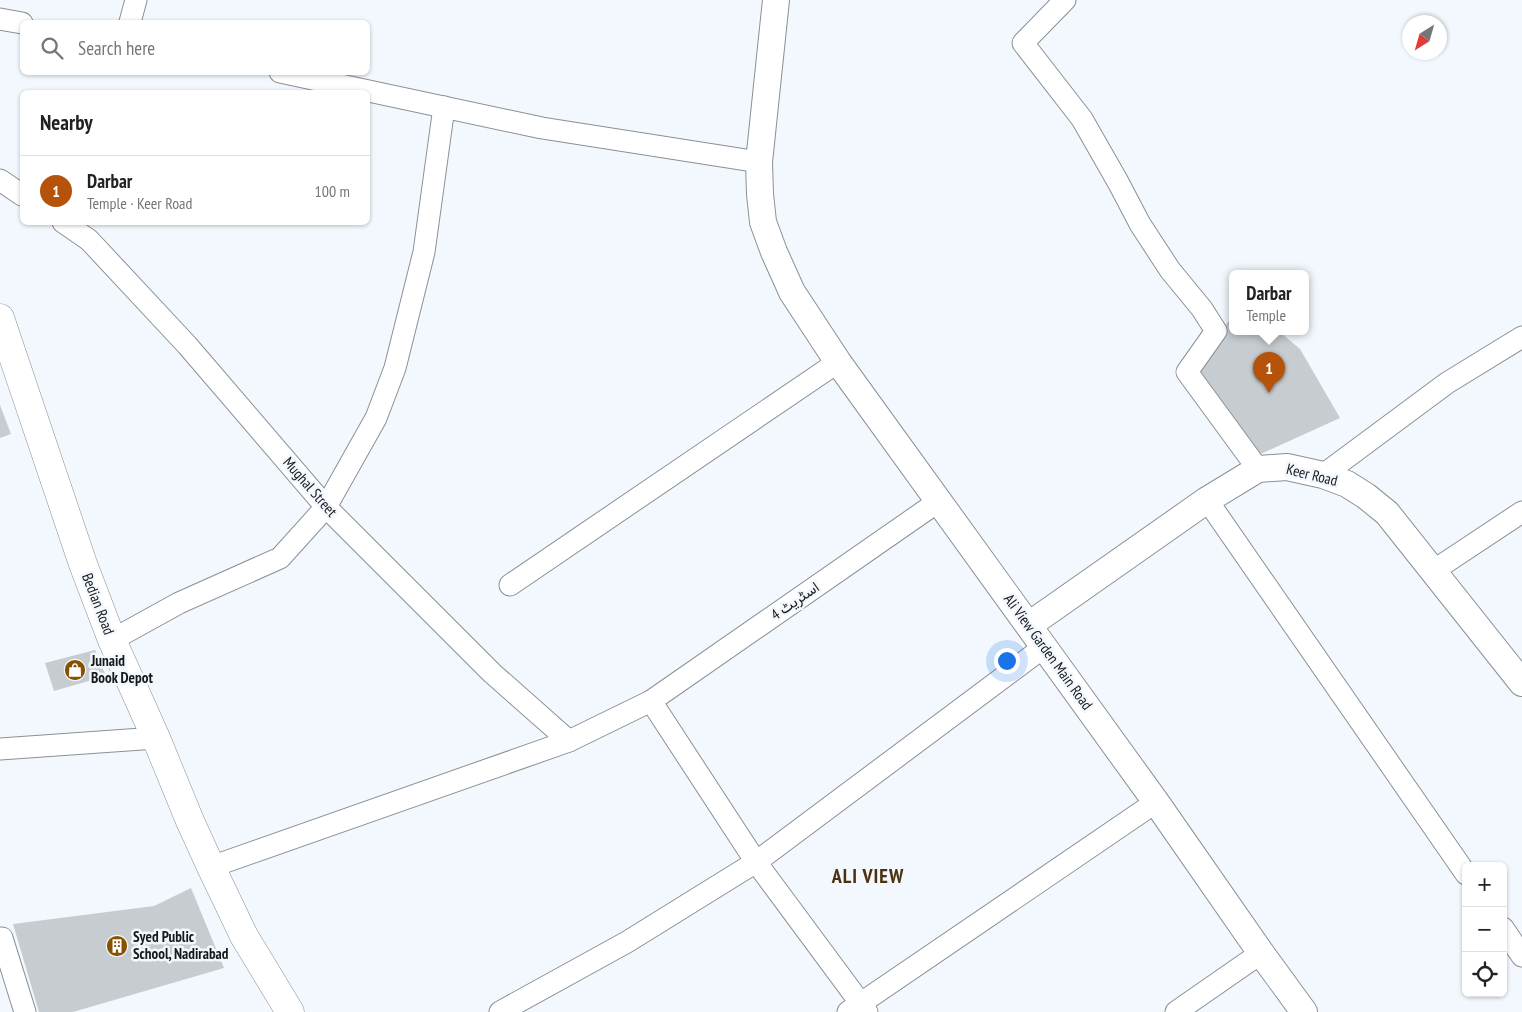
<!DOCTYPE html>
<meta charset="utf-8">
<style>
body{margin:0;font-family:"PT Sans Narrow",Vazirmatn,sans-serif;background:#f2f2f2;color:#222}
.controls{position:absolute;right:15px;bottom:15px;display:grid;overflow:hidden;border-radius:8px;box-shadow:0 1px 4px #0004}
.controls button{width:45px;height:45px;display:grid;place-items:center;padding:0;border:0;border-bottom:1px solid #e0e0e0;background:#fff;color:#222;font:25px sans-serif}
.compass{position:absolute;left:1402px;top:15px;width:45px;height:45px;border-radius:50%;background:#fff;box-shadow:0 1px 4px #0004;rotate:217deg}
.you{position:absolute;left:1006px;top:660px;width:18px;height:18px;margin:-12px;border:4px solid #fff;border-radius:50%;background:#1a73e8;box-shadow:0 0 0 8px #1a73e833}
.badge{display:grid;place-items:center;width:32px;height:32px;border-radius:50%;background:#b45309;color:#fff;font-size:16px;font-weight:700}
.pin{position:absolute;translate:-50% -41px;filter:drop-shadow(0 1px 2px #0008)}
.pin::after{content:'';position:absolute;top:26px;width:18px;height:15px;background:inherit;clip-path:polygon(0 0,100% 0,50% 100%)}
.popup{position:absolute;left:1229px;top:270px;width:80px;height:65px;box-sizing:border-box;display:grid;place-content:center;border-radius:8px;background:#fff;filter:drop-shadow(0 1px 4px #0005);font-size:16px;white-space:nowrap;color:#767676}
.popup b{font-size:19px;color:#222}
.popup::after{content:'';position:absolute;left:50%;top:100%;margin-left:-10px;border:10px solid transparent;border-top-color:#fff}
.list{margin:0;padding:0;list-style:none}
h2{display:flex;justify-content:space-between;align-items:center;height:65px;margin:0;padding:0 20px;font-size:21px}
h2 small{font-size:16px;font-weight:400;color:#767676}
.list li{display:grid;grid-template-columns:32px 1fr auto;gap:15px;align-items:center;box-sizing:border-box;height:70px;padding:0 20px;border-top:1px solid #e0e0e0}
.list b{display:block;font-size:19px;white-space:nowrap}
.list p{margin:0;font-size:16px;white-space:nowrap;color:#767676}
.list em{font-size:16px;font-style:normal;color:#767676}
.icon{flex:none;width:28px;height:28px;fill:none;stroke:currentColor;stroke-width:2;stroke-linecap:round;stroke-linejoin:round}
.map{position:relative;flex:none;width:1522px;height:1012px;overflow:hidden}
.search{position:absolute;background:#fff;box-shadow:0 1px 4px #0004;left:20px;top:20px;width:350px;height:55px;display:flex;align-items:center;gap:12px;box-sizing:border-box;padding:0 18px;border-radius:8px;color:#767676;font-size:19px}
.panel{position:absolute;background:#fff;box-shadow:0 1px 4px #0004;left:20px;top:90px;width:350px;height:135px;border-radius:8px}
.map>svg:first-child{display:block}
.building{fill:#c7ccd1}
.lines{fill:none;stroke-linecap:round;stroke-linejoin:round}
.minor-casing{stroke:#8b9095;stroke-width:23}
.tertiary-casing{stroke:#8b9095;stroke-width:28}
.secondary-casing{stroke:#8b9095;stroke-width:29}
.minor{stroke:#fff;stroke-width:21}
.tertiary{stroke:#fff;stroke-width:26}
.secondary{stroke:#fff;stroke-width:28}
.labels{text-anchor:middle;stroke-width:5;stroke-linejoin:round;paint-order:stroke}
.street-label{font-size:15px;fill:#17191b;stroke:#f2f8fd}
.poi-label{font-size:15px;font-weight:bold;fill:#17191b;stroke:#f2f8fd;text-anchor:start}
.district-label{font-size:20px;font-weight:bold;letter-spacing:1px;fill:#4c3111;stroke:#f2f8fd}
</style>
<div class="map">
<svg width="1522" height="1012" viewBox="0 0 1522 1012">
<rect width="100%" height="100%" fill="#f2f8fd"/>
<g class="building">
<path d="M1233 315V332H1280L1300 349 1340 418 1256 456 1194 369Z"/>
<path d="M0 405 11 434 0 438Z"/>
<path d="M95 650 106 676 54 691 45 663Z"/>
<path d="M191 888 224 968 73 1012H39L13 924 154 906Z"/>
</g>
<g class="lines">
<g class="minor-casing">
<g id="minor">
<path d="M1065 0 1023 43 1082 119 1118 182 1140 224 1170 270 1202 309 1216 331 1187 372 1258 469"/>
<path d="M0 19 22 23"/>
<path d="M130 22 136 0"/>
<path d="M280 72 542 128 759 162"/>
<path d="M0 180 22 195"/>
<path d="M63 222 89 240 187 345 326 507 492 673 569 741"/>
<path d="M1323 475 1447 383 1522 337"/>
<path d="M1207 500 1466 874"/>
<path d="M1433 571 1522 512"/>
<path d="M510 585 838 362"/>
<path d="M112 640 179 603 280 558 326 507 376 418 395 368 424 252 444 107"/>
<path d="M651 701 756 862 867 1012"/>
<path d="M0 749 156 738"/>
<path d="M211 867 569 741 651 701 939 501"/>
<path d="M1503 928 1522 956"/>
<path d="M0 938H2L25 1012"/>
<path d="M500 1012 627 942 756 862 1044 647"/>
<path d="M848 1012 1156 802"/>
<path d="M1176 1012 1261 953"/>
</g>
</g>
<g class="tertiary-casing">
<g id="tertiary">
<path d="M776 0 759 162 760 194 763 222 774 252 792 292 838 362 1156 802 1261 953 1304 1012"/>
<path d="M1029 625 1207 500 1258 469 1287 467 1323 475 1347 484 1366 496 1387 513 1522 683"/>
</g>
</g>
<g class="secondary-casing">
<path id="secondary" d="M0 318 83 564 112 640 156 738 190 821 211 867 244 936 290 1012"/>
</g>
<use href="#minor" class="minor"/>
<use href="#tertiary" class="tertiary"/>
<use href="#secondary" class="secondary"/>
</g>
<defs>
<g id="shop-disc" transform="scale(1.125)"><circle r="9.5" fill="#875200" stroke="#f2f8fd"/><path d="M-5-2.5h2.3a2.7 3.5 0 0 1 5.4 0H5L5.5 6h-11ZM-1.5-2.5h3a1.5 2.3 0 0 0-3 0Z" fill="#fff"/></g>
<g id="building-disc" transform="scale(1.125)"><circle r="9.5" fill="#875200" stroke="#f2f8fd"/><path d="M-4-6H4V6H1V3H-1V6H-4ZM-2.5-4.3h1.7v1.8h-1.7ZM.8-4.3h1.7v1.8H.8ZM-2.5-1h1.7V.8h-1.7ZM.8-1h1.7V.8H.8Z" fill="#fff"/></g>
</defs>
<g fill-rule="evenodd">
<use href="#shop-disc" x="75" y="670"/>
<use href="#building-disc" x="117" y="946"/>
</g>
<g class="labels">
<g class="street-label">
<text transform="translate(1312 475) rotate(14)" y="5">Keer Road</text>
<text transform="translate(310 487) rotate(49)" y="5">Mughal Street</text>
<text transform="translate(795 601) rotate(-35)" y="5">اسٹریٹ 4</text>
<text transform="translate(98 604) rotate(69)" y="5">Bedian Road</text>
<text transform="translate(1048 652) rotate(54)" y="5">Ali View Garden Main Road</text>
</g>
<g class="poi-label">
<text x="91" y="666">Junaid<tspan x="91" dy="17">Book Depot</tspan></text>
<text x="133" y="942">Syed Public<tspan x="133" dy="17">School, Nadirabad</tspan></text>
</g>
<g class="district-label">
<text x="868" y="883">ALI VIEW</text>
</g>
</g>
</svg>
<div class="controls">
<button>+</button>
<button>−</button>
<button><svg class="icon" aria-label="locate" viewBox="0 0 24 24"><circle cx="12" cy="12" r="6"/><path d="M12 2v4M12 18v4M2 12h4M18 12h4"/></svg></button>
</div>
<svg class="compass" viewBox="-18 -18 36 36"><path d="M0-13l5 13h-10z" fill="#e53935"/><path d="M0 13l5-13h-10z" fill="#767676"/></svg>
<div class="you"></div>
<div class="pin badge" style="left:1269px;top:393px">1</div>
<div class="popup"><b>Darbar</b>Temple</div>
<div class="search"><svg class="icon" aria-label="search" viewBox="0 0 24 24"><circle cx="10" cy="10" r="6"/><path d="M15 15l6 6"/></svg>Search here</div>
<section class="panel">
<h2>Nearby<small></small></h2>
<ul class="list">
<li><span class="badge">1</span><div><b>Darbar</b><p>Temple · Keer Road</p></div><em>100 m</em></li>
</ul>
</section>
</div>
